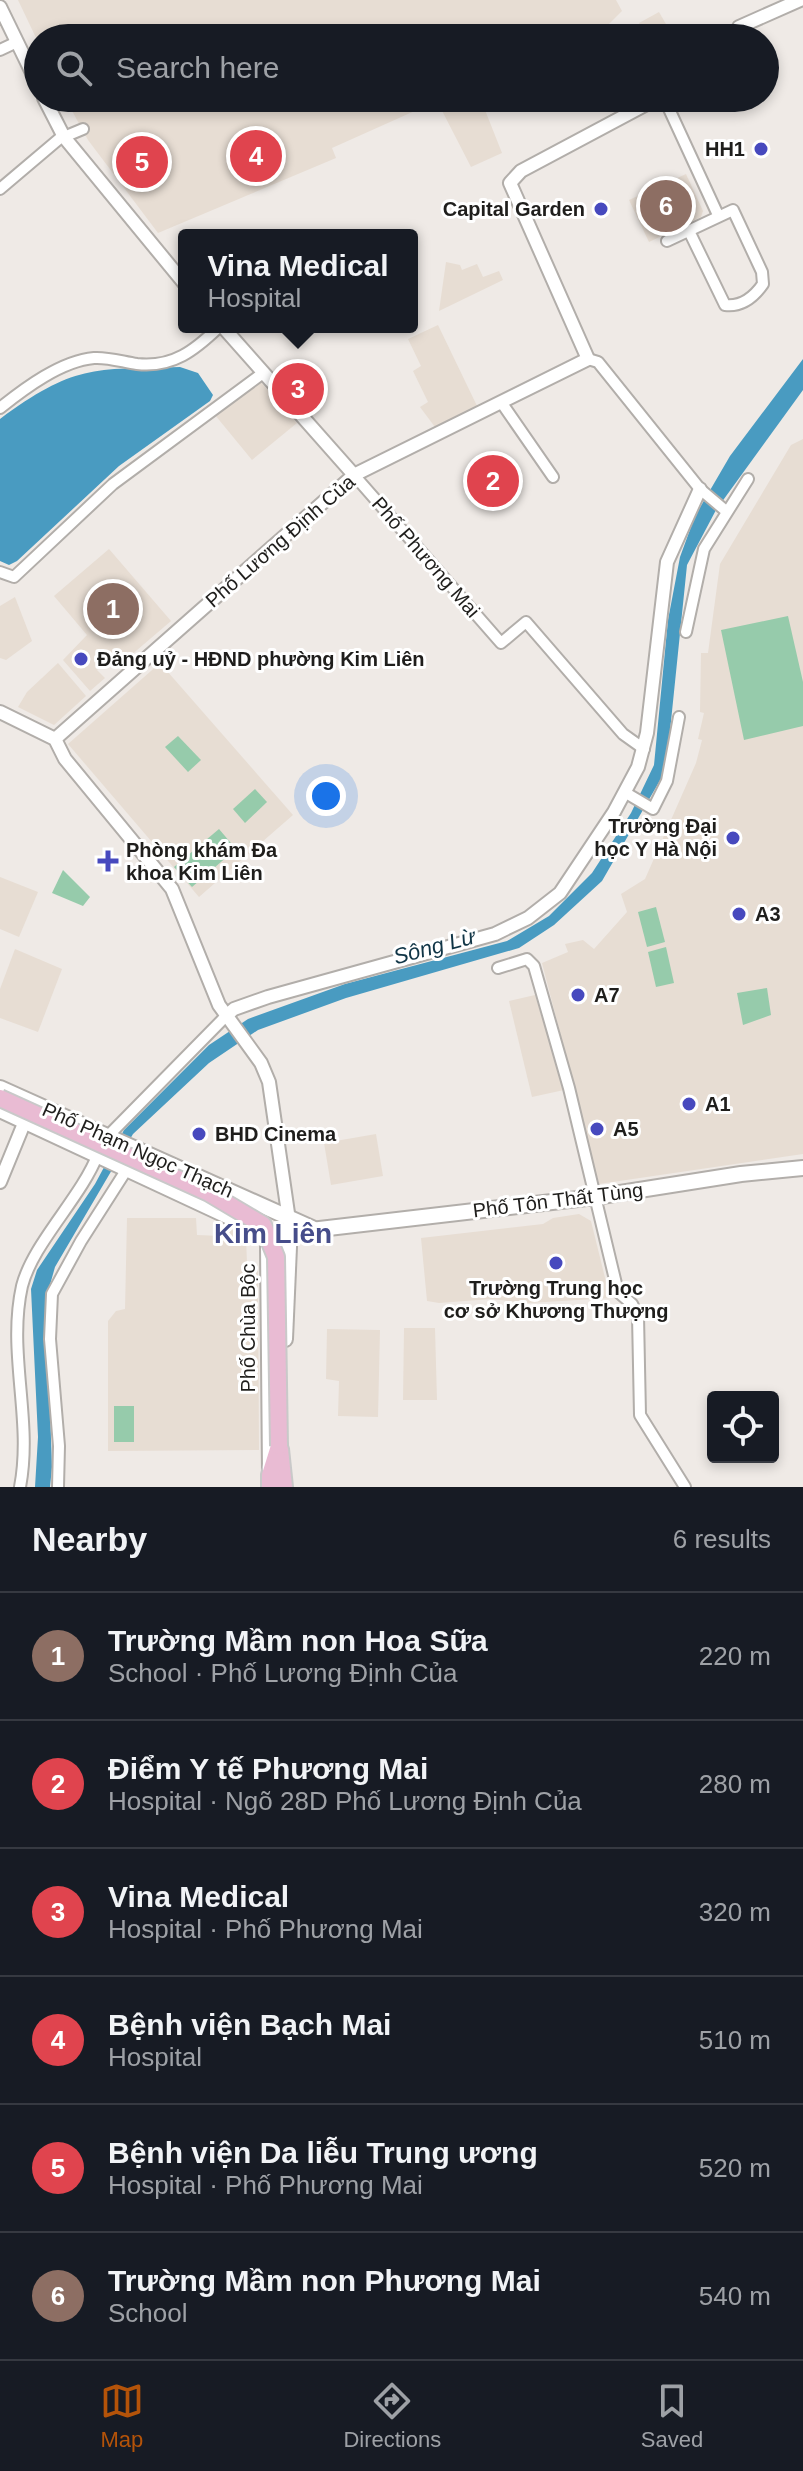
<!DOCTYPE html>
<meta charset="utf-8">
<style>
body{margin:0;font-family:Arial,sans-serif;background:#242831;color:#f1f3f6}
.controls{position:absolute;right:24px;bottom:24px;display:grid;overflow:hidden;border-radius:8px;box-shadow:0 4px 12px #0003}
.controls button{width:72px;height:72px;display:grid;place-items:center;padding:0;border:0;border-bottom:2px solid #363941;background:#171b24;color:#f1f3f6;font:40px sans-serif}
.you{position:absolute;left:326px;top:796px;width:28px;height:28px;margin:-20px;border:6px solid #fff;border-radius:50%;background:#1a73e8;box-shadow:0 0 0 12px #1a73e833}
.badge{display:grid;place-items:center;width:52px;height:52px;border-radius:50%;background:#b45309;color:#fff;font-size:26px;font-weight:700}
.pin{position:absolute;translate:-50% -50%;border:4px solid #fff;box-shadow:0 2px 8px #0006}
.popup{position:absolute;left:178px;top:229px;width:240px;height:104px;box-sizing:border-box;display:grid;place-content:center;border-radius:8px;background:#171b24;filter:drop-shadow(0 2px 6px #0005);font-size:26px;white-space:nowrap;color:#9ea1a6}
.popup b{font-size:30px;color:#f1f3f6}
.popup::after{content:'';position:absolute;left:50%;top:100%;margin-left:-16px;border:16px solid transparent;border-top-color:#171b24}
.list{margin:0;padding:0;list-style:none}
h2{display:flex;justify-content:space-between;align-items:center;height:104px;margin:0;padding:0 32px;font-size:34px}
h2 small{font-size:26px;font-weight:400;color:#9ea1a6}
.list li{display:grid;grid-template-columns:52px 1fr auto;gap:24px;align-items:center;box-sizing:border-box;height:128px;padding:0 32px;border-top:2px solid #363941}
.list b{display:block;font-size:30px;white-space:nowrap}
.list p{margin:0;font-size:26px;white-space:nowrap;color:#9ea1a6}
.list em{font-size:26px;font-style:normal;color:#9ea1a6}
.icon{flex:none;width:44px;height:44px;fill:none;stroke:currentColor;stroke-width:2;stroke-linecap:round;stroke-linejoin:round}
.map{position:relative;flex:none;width:803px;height:1487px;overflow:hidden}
.search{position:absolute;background:#171b24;box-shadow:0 4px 12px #0003;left:24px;right:24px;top:24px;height:88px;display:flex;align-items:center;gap:20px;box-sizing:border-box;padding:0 28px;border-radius:44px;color:#9ea1a6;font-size:30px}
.sheet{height:872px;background:#171b24}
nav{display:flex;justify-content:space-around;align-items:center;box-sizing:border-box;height:112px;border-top:2px solid #363941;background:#171b24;font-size:22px;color:#9ea1a6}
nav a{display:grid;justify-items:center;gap:4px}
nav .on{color:#b45309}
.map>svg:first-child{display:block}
.built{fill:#e7ddd3}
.green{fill:#96cbab}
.water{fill:#499bc1}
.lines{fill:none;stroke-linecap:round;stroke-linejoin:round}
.minor-casing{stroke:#b2aeaa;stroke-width:14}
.tertiary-casing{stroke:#b2aeaa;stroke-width:16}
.secondary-casing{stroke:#b2aeaa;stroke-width:18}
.primary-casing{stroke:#c9c9c9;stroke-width:20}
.minor{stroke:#fff;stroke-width:10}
.tertiary{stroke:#fff;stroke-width:12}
.secondary{stroke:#fff;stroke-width:14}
.primary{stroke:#e9bbd3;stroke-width:16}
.primary-bridge-casing{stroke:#c9c9c9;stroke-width:20;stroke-linecap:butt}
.primary-bridge{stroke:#e9bbd3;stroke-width:16}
.poi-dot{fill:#4749be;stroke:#fff;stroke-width:3}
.labels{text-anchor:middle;stroke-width:6;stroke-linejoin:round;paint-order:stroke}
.poi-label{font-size:20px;font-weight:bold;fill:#1f1e1c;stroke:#fff;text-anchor:start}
.street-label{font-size:20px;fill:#1f1e1c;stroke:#fff}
.water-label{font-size:22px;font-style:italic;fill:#103546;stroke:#fff}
.district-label{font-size:28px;font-weight:bold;fill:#464d8a;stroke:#fff}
</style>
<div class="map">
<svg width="803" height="1487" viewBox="0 0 803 1487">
<rect width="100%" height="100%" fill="#efeae6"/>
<g class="built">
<path d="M18 0H616L622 11 605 28 582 38H38V42Z"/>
<path d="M659 12 670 31 673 38H647L639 23Z"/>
<path d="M65 98H495L497 103 485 110 502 153 471 167 437 101 332 148 336 158 158 233 88 140Z"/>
<path d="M686 174 703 211 701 217 649 242 629 200Z"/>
<path d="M446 262 460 265 462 270 477 264 483 277 499 271 503 280 439 311Z"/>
<path d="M438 325 478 408 435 427 420 407 428 402 413 371 421 366 408 339Z"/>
<path d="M258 379 297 423 252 460 215 415Z"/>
<path d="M803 439V1154L599 1184 542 963 568 952 565 944 583 940 594 949 627 912 621 894 645 879 696 763 702 740 698 739 704 713 700 712 701 653H708L720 564 791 445Z"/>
<path d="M109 549 171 621 116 668 108 660 97 670 105 678 90 691 63 660 87 635 54 596Z"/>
<path d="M15 597 32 641 6 660 0 658V606Z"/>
<path d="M58 663 86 696 54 725 18 707 27 692Z"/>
<path d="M160 663 293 815 199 897 68 744Z"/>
<path d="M0 877 38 892 19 937 0 929Z"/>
<path d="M15 949 62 969 38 1032 0 1018V989Z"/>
<path d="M535 995 564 1090 532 1097 509 1001Z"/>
<path d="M376 1134 383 1176 331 1185 324 1143Z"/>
<path d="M579 1214 591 1221 610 1298 529 1303 491 1299 439 1303 427 1301 421 1238 543 1224 553 1218Z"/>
<path d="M127 1218H196L197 1235 221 1236 224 1226 246 1236 247 1264 258 1265 259 1450 108 1451V1321L116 1311 125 1309Z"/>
<path d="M404 1328H435L437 1400H403Z"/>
<path d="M327 1329 380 1330 378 1417 338 1416 339 1381 326 1379Z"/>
</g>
<g class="green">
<path d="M788 616 803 682V726L744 740 721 630Z"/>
<path d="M178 736 201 760 188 772 165 747Z"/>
<path d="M255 789 267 802 245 823 233 809Z"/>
<path d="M219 829 236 849 192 887 174 867Z"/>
<path d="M63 870 90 897 83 906 52 893Z"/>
<path d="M656 907 665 942 647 947 638 912Z"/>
<path d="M666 947 674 983 656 987 648 952Z"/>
<path d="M767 988 771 1015 743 1025 737 993Z"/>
<rect x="114" y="1406" width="20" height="36"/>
</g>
<g class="water">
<path d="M803 359V390L716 510 687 565 666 770 602 881 554 925 519 948 346 998 258 1030 209 1063 133 1134 55 1267 46 1299 52 1467 50 1487H35L38 1437 31 1289 37 1270 95 1184 124 1130 209 1045 248 1019 345 984 507 941 549 916 592 873 631 813 654 765 668 620 680 557 695 516 730 456Z"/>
<path d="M180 367 198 373 213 395 210 401 119 466 17 561 9 565 0 561V419C73 365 93 369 180 367Z"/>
</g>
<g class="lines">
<g class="minor-casing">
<g id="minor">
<path d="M0 50 17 42"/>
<path d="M664 98 718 215"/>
<path d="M0 189 59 139 83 129"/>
<path d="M667 241 733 210 762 272 763 284C754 297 742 307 725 305L689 231"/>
<path d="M588 359 598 362 700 489 726 511"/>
<path d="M501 402 553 477"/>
<path d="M0 408C25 388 61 361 94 358 108 357 123 362 137 364 173 368 195 350 219 327"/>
<path d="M354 475 501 643 526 622 623 734 644 749"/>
<path d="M0 572 14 577 113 484 263 373"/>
<path d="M686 632 704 549 748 479"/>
<path d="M626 793 653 809 667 781 679 717"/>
<path d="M498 968 527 959 534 966 569 1088 618 1292 632 1304 638 1316 640 1415 685 1487"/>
<path d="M108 1136 226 1016"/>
<path d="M20 1487C33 1420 7 1353 22 1286 33 1243 81 1198 98 1154"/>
<path d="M58 1487 59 1446 50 1339 52 1294 81 1241 127 1169"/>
</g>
</g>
<g class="tertiary-casing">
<g id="tertiary">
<path d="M0 7 38 85"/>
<path d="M744 38 739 27 800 0"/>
<path d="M44 98 64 137 184 283"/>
<path d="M223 327 354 475"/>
<path d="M0 712 55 739 65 759 172 889 219 1005 261 1063 269 1082 289 1220"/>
<path d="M55 739 354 475 588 359 510 183 521 171 658 98"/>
<path d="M226 1016 234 1009 268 997 495 934 528 918 560 893 614 812 638 767 647 733 667 562 700 489"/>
<path d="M0 1182 25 1121"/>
</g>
</g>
<g class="secondary-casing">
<g id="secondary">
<path d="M0 1088 312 1228"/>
<path d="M0 1110 268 1235 595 1197 741 1174 803 1168"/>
<path d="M268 1245 270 1472"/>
<path d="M285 1339 290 1224"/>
</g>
</g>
<g class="primary-casing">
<g id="primary">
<path d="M280 1449 284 1487"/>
<path d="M270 1487V1475L279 1446"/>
</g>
</g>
<use href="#minor" class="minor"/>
<use href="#tertiary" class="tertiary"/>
<use href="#secondary" class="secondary"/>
<use href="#primary" class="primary"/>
<g class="primary-bridge-casing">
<path id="primary-bridge" d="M0 1098 209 1193 263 1225 276 1257 279 1446"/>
</g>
<use href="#primary-bridge" class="primary-bridge"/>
</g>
<g class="poi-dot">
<circle cx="761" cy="149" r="8"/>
<circle cx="601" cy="209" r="8"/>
<circle cx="81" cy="659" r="8"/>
<circle cx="733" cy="838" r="8"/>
<path d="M104 849h8v8h8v8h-8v8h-8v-8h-8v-8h8z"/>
<circle cx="739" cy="914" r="8"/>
<circle cx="578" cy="995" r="8"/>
<circle cx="689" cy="1104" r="8"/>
<circle cx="597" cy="1129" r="8"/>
<circle cx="199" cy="1134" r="8"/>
<circle cx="556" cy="1263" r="8"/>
</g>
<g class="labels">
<g class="poi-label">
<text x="745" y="156" text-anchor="end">HH1</text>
<text x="585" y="216" text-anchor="end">Capital Garden</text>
<text x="97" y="666">Đảng uỷ - HĐND phường Kim Liên</text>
<text x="717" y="833" text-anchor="end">Trường Đại<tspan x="717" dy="23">học Y Hà Nội</tspan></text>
<text x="126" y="857">Phòng khám Đa<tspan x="126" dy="23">khoa Kim Liên</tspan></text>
<text x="755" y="921">A3</text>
<text x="594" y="1002">A7</text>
<text x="705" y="1111">A1</text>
<text x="613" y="1136">A5</text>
<text x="215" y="1141">BHD Cinema</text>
<text x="556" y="1295" text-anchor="middle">Trường Trung học<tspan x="556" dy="23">cơ sở Khương Thượng</tspan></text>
</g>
<g class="street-label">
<text transform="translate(280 541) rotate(-41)" y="7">Phố Lương Định Của</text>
<text transform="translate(426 557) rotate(49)" y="7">Phố Phương Mai</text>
<text transform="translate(138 1150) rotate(24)" y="7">Phố Phạm Ngọc Thạch</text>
<text transform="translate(558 1200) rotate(-7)" y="7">Phố Tôn Thất Tùng</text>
<text transform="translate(248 1328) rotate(-90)" y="7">Phố Chùa Bộc</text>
</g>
<g class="water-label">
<text transform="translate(434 946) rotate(-15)" y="8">Sông Lừ</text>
</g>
<g class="district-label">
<text x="273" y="1243">Kim Liên</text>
</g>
</g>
</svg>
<div class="controls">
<button><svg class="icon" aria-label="locate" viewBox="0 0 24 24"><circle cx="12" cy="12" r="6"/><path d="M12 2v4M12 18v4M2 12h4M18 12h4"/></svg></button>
</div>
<div class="you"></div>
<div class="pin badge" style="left:113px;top:609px;background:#8d6e63">1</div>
<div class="pin badge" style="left:493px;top:481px;background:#e0444e">2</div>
<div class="pin badge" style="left:298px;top:389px;background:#e0444e">3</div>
<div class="popup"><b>Vina Medical</b>Hospital</div>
<div class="pin badge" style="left:256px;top:156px;background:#e0444e">4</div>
<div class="pin badge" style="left:142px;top:162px;background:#e0444e">5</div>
<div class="pin badge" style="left:666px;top:206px;background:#8d6e63">6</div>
<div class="search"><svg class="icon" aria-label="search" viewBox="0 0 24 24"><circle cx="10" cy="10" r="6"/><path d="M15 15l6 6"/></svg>Search here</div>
</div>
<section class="sheet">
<h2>Nearby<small>6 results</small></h2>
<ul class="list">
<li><span class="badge" style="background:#8d6e63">1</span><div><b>Trường Mầm non Hoa Sữa</b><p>School · Phố Lương Định Của</p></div><em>220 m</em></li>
<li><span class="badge" style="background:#e0444e">2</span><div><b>Điểm Y tế Phương Mai</b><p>Hospital · Ngõ 28D Phố Lương Định Của</p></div><em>280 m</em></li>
<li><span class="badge" style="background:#e0444e">3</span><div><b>Vina Medical</b><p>Hospital · Phố Phương Mai</p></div><em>320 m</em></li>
<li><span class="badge" style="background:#e0444e">4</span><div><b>Bệnh viện Bạch Mai</b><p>Hospital</p></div><em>510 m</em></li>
<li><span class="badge" style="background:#e0444e">5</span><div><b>Bệnh viện Da liễu Trung ương</b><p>Hospital · Phố Phương Mai</p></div><em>520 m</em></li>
<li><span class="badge" style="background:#8d6e63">6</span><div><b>Trường Mầm non Phương Mai</b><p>School</p></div><em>540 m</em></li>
</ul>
</section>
<nav>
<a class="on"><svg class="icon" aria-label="map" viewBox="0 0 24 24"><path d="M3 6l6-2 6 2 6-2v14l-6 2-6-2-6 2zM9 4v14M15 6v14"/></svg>Map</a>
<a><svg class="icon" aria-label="directions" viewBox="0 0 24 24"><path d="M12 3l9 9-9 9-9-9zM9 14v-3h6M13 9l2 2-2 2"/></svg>Directions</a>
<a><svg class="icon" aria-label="saved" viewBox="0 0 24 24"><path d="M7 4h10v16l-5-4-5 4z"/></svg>Saved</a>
</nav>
